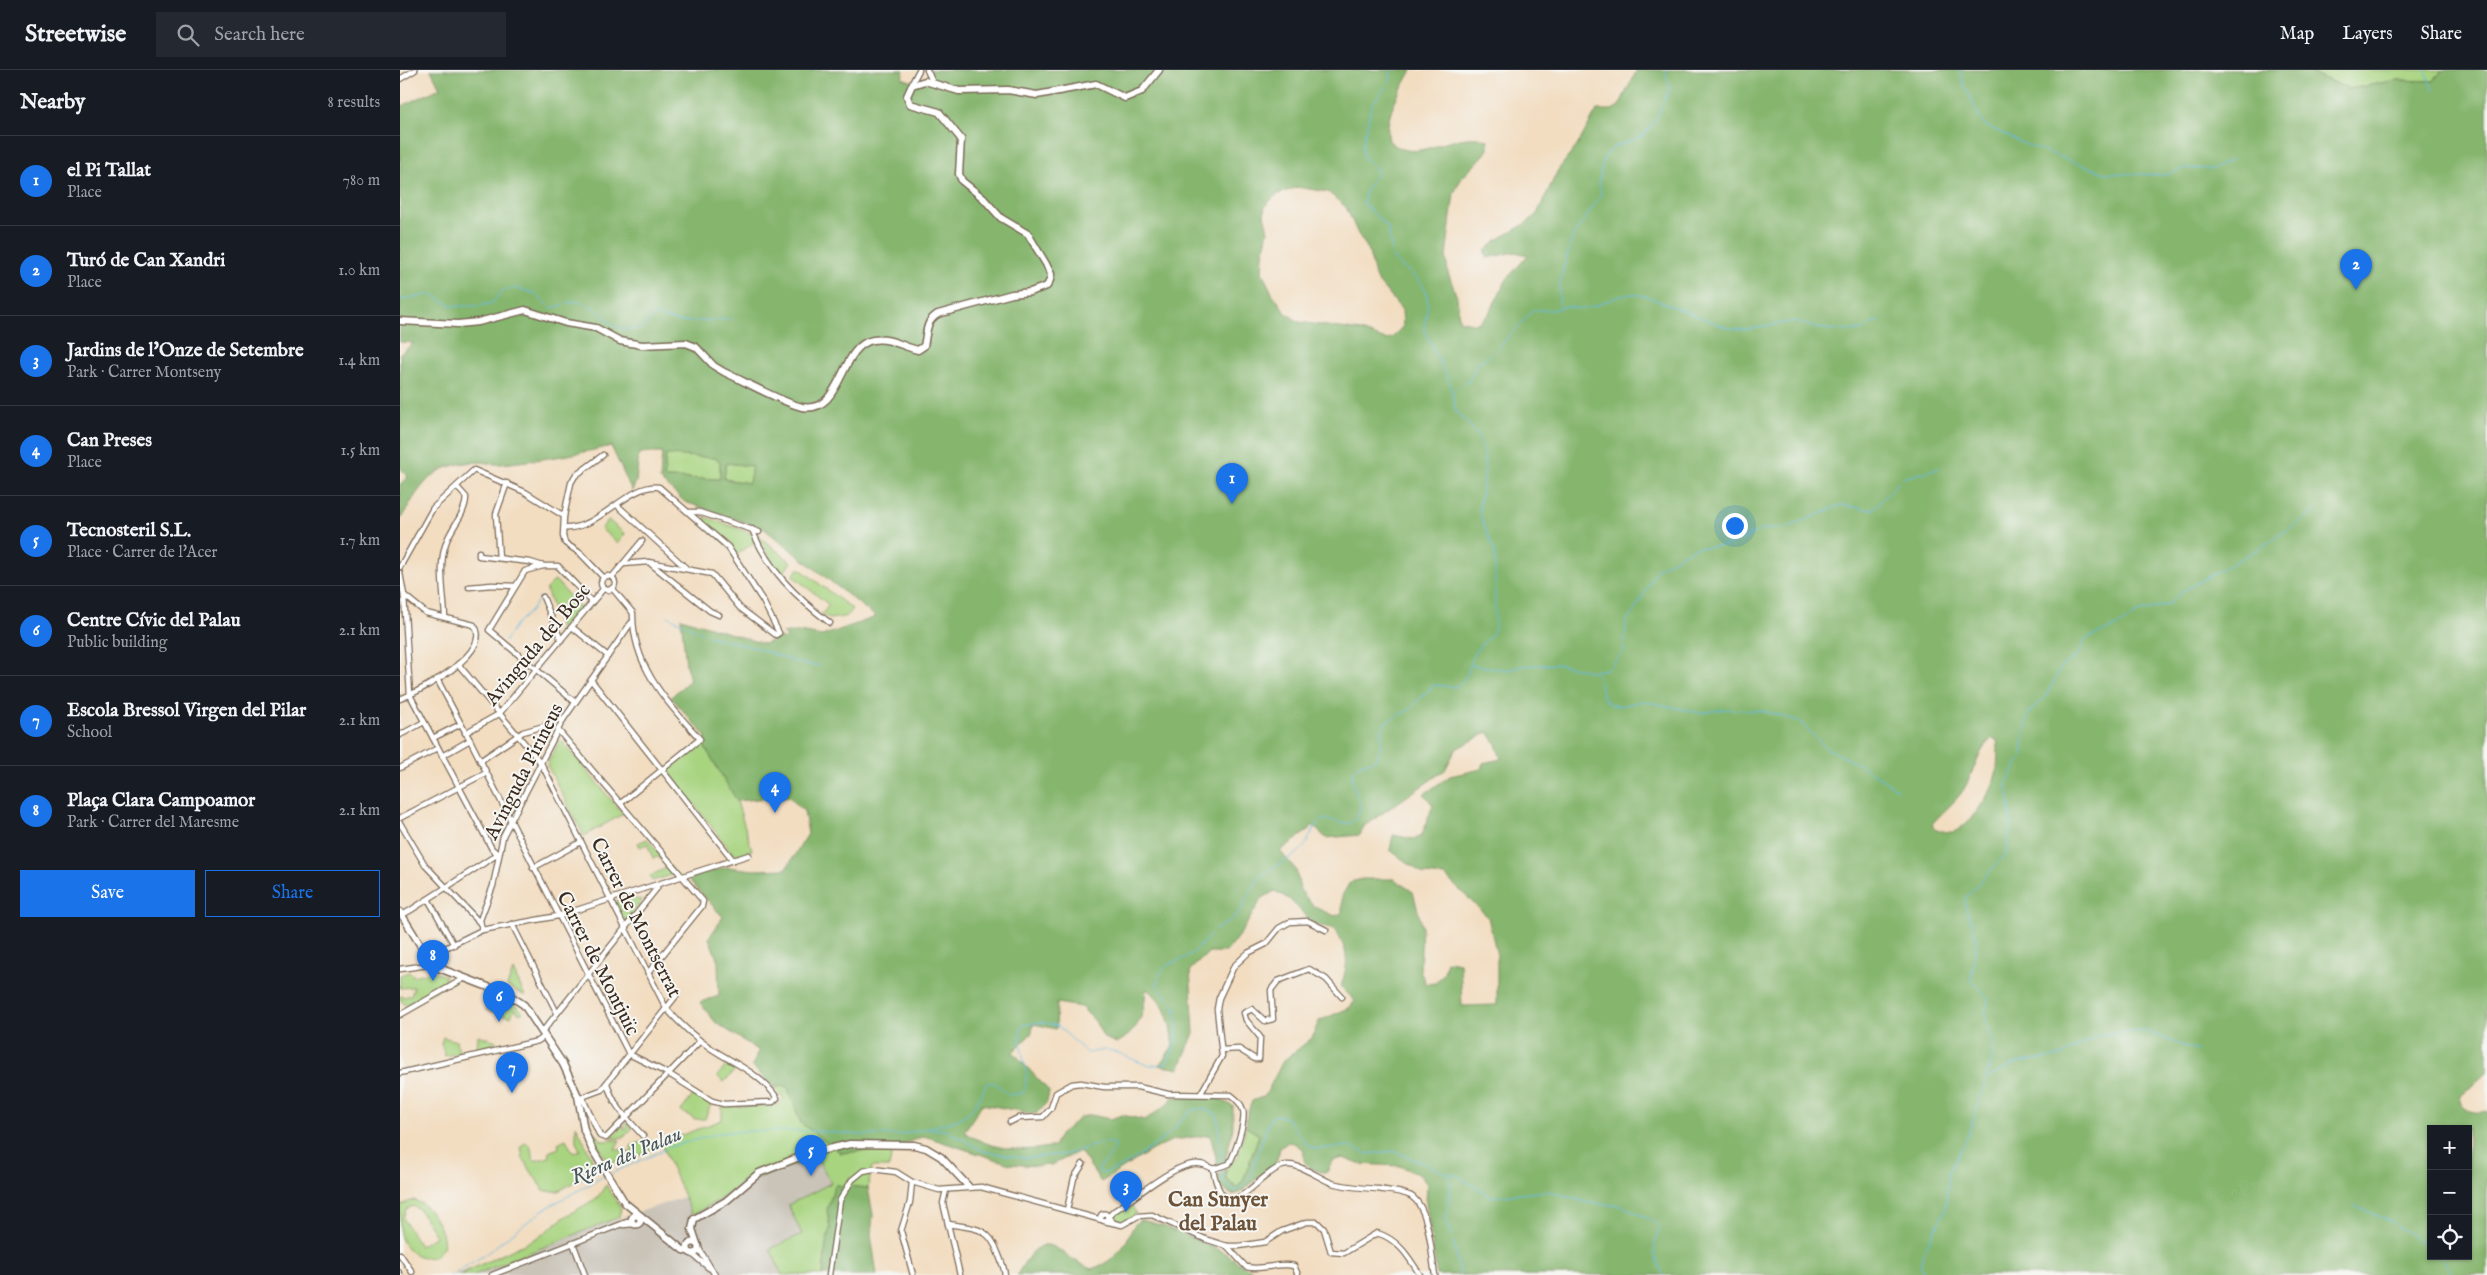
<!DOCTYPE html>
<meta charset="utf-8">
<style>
body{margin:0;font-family:"IM FELL English",serif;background:#242831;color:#f1f3f6}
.controls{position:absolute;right:15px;bottom:15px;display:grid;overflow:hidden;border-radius:0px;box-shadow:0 1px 4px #0004}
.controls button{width:45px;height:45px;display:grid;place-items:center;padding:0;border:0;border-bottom:1px solid #363941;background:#171b24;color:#f1f3f6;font:25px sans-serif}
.you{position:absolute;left:1334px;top:455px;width:18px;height:18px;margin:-12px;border:4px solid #fff;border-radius:50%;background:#1a73e8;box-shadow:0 0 0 8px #1a73e833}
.badge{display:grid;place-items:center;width:32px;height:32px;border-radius:50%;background:#1a73e8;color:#fff;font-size:16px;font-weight:700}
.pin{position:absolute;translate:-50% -41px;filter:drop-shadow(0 1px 2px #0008)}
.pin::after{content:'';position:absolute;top:26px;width:18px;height:15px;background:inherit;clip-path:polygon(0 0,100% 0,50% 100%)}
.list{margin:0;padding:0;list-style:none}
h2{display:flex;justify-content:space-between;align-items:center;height:65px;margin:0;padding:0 20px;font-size:21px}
h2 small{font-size:16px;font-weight:400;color:#9ea1a6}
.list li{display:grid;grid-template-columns:32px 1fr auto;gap:15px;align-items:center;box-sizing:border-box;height:90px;padding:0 20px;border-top:1px solid #363941}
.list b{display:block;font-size:19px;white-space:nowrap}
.list p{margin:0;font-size:16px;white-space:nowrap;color:#9ea1a6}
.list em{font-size:16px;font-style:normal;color:#9ea1a6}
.actions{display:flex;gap:10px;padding:15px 20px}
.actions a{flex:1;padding:11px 0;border:1px solid #1a73e8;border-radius:0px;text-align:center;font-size:18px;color:#1a73e8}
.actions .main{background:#1a73e8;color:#fff}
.icon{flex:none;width:28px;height:28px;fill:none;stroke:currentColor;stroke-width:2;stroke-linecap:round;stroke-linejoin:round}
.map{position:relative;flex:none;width:2087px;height:1205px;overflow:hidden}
header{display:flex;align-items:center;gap:30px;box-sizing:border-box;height:70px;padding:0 25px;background:#171b24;border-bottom:1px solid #363941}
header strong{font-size:24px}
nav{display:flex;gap:28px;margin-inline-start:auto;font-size:18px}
.search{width:350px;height:45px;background:#242831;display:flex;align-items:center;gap:12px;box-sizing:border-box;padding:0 18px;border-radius:0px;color:#9ea1a6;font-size:19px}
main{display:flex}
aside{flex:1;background:#171b24}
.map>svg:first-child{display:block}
.industrial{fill:#c9c3b8}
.green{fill:#a8d480;stroke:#727f4f;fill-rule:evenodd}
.forest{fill:#86b66e;stroke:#607046;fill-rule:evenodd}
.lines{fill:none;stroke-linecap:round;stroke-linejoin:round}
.stream{stroke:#67bae3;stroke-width:1}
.street-casing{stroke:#7b6957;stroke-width:7}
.secondary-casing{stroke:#7b6957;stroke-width:9}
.street{stroke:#fff;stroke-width:4.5}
.secondary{stroke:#fff;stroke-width:6}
.rail{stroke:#3b2a1e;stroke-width:1;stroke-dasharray:8 4;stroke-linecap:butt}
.labels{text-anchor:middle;stroke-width:4;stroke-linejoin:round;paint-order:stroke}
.street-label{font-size:20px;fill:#3b2a1e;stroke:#f6f6f2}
.water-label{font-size:21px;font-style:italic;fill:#485559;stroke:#f6f6f2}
.neighbourhood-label{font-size:21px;font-weight:bold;fill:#6d5339;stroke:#f6f6f2}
</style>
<header>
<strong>Streetwise</strong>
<div class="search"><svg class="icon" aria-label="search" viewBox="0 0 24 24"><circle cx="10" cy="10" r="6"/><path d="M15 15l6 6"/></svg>Search here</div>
<nav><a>Map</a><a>Layers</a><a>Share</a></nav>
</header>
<main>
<aside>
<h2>Nearby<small>8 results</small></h2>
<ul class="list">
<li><span class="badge">1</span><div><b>el Pi Tallat</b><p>Place</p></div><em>780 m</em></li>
<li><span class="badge">2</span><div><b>Turó de Can Xandri</b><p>Place</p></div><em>1.0 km</em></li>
<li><span class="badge">3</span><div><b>Jardins de l'Onze de Setembre</b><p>Park · Carrer Montseny</p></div><em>1.4 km</em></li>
<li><span class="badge">4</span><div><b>Can Preses</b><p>Place</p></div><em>1.5 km</em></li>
<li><span class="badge">5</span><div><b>Tecnosteril S.L.</b><p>Place · Carrer de l'Acer</p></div><em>1.7 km</em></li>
<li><span class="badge">6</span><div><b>Centre Cívic del Palau</b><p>Public building</p></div><em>2.1 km</em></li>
<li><span class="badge">7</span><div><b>Escola Bressol Virgen del Pilar</b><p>School</p></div><em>2.1 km</em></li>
<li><span class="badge">8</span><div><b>Plaça Clara Campoamor</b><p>Park · Carrer del Maresme</p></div><em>2.1 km</em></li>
</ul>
<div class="actions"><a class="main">Save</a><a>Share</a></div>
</aside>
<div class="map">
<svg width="2087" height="1205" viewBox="0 0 2087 1205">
<rect width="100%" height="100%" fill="#f6f6f2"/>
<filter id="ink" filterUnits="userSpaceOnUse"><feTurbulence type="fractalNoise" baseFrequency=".02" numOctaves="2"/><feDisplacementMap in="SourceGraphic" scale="10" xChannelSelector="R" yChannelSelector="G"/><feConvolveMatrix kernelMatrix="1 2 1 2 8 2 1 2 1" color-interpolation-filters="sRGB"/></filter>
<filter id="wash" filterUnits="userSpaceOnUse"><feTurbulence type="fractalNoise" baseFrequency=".0096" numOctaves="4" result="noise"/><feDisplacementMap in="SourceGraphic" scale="20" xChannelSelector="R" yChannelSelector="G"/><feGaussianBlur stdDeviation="1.12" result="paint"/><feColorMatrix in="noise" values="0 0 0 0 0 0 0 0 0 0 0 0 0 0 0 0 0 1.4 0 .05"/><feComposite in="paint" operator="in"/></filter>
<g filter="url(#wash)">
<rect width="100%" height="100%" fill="#f2ddc1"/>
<path class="industrial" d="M417 1087 431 1113 402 1164 370 1179 382 1205H51L284 1127 293 1145 324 1127 348 1107 358 1108Z"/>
<g class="green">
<path d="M1904 0H2042L2034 11 1996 10 1950 19Z"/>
<path d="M266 384 316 388 320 392V409L264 408Z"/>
<path d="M326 393 352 396 349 413 324 409Z"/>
<path d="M305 447 351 463 355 472 336 485 304 452Z"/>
<path d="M208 450 225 464 218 473 201 459Z"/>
<path d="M357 465 391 492 381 507Z"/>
<path d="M399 498 452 539C449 549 439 547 430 549L422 544 429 535 393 506Z"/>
<path d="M155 510 182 540 162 564 146 519Z"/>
<path d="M159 671H162L223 744 184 766 147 695Z"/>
<path d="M303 674 335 725 352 780 337 785 333 784 269 702 270 697 297 675Z"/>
<path d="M247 769 274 801 272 805 252 811 250 806 268 797 258 787 253 788 247 774 240 777 238 773Z"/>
<path d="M233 826 236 830 241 829 242 831 226 851H223L215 834 216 831Z"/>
<path d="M113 900 125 926 107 916Z"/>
<path d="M33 901 45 906V914L53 910 54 912 6 935 0 930V926L4 927 11 925 14 917 0 918V905L9 902 14 906Z"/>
<path d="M90 927 115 934 123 942 120 944 114 939 111 947 86 940Z"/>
<path d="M78 965 96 971 95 975 77 979Z"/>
<path d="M43 967 56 971 60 983 45 986 41 974Z"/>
<path d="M330 992 338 997 324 1012 317 1006Z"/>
<path d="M387 1015 401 1053 441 1083 493 1078 489 1097H472L468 1118 435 1115 427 1140 430 1158 426 1174 423 1205H382L370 1179 402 1164 388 1135 431 1113 417 1087 358 1108 348 1107 324 1127 292 1145 261 1073 322 1050V1037L376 1035 384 1029 374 1017Z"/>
<path d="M294 1024 311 1034 305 1049H295L281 1041Z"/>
<path d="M226 1052 233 1058 224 1067 210 1069 224 1054V1060L227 1059Z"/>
<path d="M176 1055 197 1099 159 1121H144L123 1089 121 1076 125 1073 130 1075 134 1091 150 1087 149 1082 159 1078 158 1073 166 1069 173 1083 180 1080 176 1072Z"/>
<path d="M846 1057 859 1065 843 1111 837 1118 826 1109V1099L838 1087Z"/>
<path d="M196 1063 202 1071 220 1070 215 1079 223 1080 225 1084 229 1081 230 1085 209 1095 192 1064Z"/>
<path d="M249 1069 255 1077 233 1089 231 1076Z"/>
<path d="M206 1115 221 1138 219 1147 74 1205H59L139 1167 163 1148 197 1128Z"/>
<path d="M13 1130C29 1133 47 1162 43 1178L34 1187C18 1190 4 1180 0 1164 0 1156 0 1144 0 1136ZM13 1136 19 1139 36 1166 20 1176 3 1148 6 1139Z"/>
<path d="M731 1133 736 1144 724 1152 712 1149V1145Z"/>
</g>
<g class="forest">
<path d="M31 0H504L502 8 519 14 524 13 531 0H1012C1000 22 983 45 989 71 1019 98 1050 58 1088 70V79L1084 85 1061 109 1054 123 1046 186 1048 203 1057 227 1059 250 1076 254 1088 245 1107 209 1128 185 1115 182 1087 188 1085 181 1097 170 1125 154 1137 144 1158 100 1177 76 1197 40H1212L1219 36 1237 0H1904L1950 19 1996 10 2034 11 2042 0H2087V1002L2061 1026 2060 1032C2065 1042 2077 1044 2087 1041V1205H1037L1026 1133 1027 1114 1020 1105 1000 1096 959 1094 943 1088 932 1091 927 1102C921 1103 908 1099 905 1092 903 1089 904 1083 904 1080L894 1073 888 1072 880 1078 876 1093 841 1122 832 1125 820 1117 818 1106 826 1099V1109L837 1118 843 1111 859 1065 846 1057 847 1045 852 1031 865 1026 883 991 912 968 919 951 949 938 955 931 941 917C949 890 949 884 935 859L914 854 889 829 875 821 862 828 843 860 826 882H809L790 900 794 963 779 999 759 995 773 976C770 953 767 932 746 919 744 944 740 960 717 973L704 968 695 951 681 937 657 933 656 959 634 954 631 964 613 982 649 1021 647 1032 636 1044 582 1034 564 1062C592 1080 622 1083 654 1076L660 1065 681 1047 691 1045 710 1049 722 1045 745 1050 768 1034 773 1027 819 1029 833 1036V1058L825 1092 818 1095 810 1065 773 1070 752 1080 701 1112 680 1081 652 1095 636 1096 610 1094 524 1066 493 1078 441 1083 401 1053 387 1016 374 1017 352 996 359 981 315 952 300 932 319 926 318 891 309 868 323 847 290 811 294 806 327 797 354 800 386 799 408 764 404 741 388 726 337 731 303 674 306 667 271 627 290 610 286 595 281 548 364 574 380 567 384 570 387 566 382 563 399 562 422 566 476 547 363 458 285 432 260 410 262 383H239L236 412 232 421 211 376C175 385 139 390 101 394 94 395 86 392 79 392 65 392 49 395 38 402 22 411 10 434 0 450V414L8 407 0 397V284L14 273 0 272V37L40 18ZM897 117 928 122 946 137 958 164 968 179 976 209 1002 240 1003 256 993 267 986 270 961 261 899 252 886 243 872 223 862 202 863 185 868 161 864 145 865 136 876 125ZM266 385 316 388 320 392V409L264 408ZM326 393 352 396 349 413 324 409ZM1088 662 1096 674 1101 689 1083 693 1081 699 1050 706 1024 724 1033 735 1022 765 1013 769 993 765 990 780 1023 804 1045 806 1088 847 1097 885V935L1062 936 1060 893 1047 891 1044 903 1035 913 1026 914 1020 901 1022 856 1013 822 994 809H962L950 812 942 826V843L935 846 914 837 900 820 896 800 880 781 910 759 912 755 926 768 960 765 964 756 1045 700 1056 679ZM1592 668 1597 670C1599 683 1598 704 1592 716 1587 729 1567 758 1553 762 1547 763 1540 760 1534 758L1532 754C1542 742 1555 733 1564 719 1574 702 1577 682 1592 668ZM2031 1059H2068V1186H2031Z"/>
<path d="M435 1115 468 1118 473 1145 471 1165 477 1205H423L426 1174 430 1158 427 1140Z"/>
<path d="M740 1150C750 1149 812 1176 823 1182 842 1193 847 1205 874 1201L881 1205H617C647 1152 652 1182 691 1199 708 1194 722 1183 729 1166 732 1160 733 1154 740 1150Z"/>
</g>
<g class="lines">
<g class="stream">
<path d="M1560 0 1564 15 1583 54 1624 74 1705 103 1766 105 1785 98 1813 99 1833 89"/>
<path d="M2025 0 2033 20"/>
<path d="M0 230 32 224 51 236H79L92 233 103 220 115 218 134 223 150 238C162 237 171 228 184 233 206 240 207 266 242 258L255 245 279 252 331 249"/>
<path d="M1159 235 1160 211 1173 166 1201 125 1199 111 1204 87 1214 77 1243 66 1255 51 1270 18 1265 0"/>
<path d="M1053 321 1069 311 1077 293 1094 283 1133 240H1153L1166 236 1180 239 1189 238 1220 226 1231 224 1246 226 1328 258 1343 260 1396 251 1415 258 1451 261 1464 260 1474 252 1480 251"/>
<path d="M268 546 308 566 360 579 398 593 420 596"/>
<path d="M105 571 116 554 131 541 140 527"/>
<path d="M1072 595 1108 600 1121 596 1158 594 1194 602 1198 605 1203 627 1211 635 1221 636 1243 631 1301 643 1326 639 1364 641 1399 651 1426 678 1462 696 1497 719"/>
<path d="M1195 601 1208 599 1224 581 1226 551 1235 540 1257 499 1294 478 1325 476 1364 459 1386 458 1441 435 1472 440 1503 408 1539 398"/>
<path d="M1588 1008 1616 993 1661 986 1701 964 1744 961 1798 981"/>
<path d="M528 1059 546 1060 583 1081 624 1088 667 1084 705 1072 716 1074 712 1084 699 1098 700 1103C714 1106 762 1071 773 1060 780 1053 785 1042 796 1039 802 1038 809 1041 815 1043L818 1050 823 1112 832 1120 837 1121 848 1112 869 1051 872 1047 877 1045 887 1048 907 1075 917 1079 949 1076 967 1084 994 1081 1046 1103 1051 1112 1046 1151 1054 1175 1060 1205"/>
<path d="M1047 1103 1056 1105 1092 1127 1148 1121 1189 1133 1222 1136 1253 1151 1259 1156 1254 1182 1263 1205"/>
<path d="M210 1104 273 1076 320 1063 347 1061H414L462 1065H499L525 1059 557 1050 568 1043 574 1037 587 1013H595L609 1025 623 1023C635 1004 612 972 623 955L641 952 658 956 687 983C693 983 699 980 706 980 727 982 745 1002 766 993 776 980 781 952 774 936 770 928 760 924 757 915 760 891 772 896 788 886 798 881 806 868 815 860 821 855 829 853 834 847 845 837 849 820 859 809 871 796 891 790 903 778 910 770 912 758 919 752 930 743 947 763 957 747 967 731 949 721 953 700L961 694 975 690 980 681 982 659 986 652 1010 639 1034 615 1055 617C1069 610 1069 595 1075 583 1080 572 1092 569 1095 558V483L1079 442 1085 399 1084 381 1077 363 1056 342 1050 313 1024 260 1028 233 1026 221 1018 209 994 190 987 156 963 133 966 120 977 104 976 98 964 88 962 77 972 34 990 11 991 0"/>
<path d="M1955 1136 1992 1152 2031 1179"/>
<path d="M2040 1186 2053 1205"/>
<path d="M51 1205 83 1186 143 1140 206 1105"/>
<path d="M1527 1205 1522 1201 1521 1195 1525 1179 1545 1140 1549 1102 1568 1066 1593 987V973L1585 946 1588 928 1571 910 1577 869 1565 835V828L1606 784 1611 750 1607 712 1622 686 1627 647 1632 639 1644 629 1662 596 1678 585 1685 569 1720 555 1737 543 1769 534 1783 521 1860 478 1916 441"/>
</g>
</g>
</g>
<g filter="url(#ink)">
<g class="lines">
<g class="street-casing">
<g id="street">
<path d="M527 0 533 13"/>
<path d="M0 9 15 0"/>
<path d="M511 15 519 0"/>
<path d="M203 385 175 406 171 413 164 446 163 466 165 473 180 483 204 508"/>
<path d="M217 435 286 498"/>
<path d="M289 442H299L359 462"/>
<path d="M164 458C198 461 228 413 259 417L328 477 363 531 379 563 376 565 340 538 312 504 248 492 223 494"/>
<path d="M352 459C367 499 397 528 430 553"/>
<path d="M79 482V486L130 492 143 496H158L192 532"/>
<path d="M99 488 96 444 107 413"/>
<path d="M251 494 310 541 319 545"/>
<path d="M143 496 125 501 89 560 175 632"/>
<path d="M0 497 33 438 74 400 125 422 164 446"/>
<path d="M0 503 4 525 10 625 33 668"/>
<circle cx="208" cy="513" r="7"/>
<path d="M212 507 242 471"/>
<path d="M69 517 92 515 115 516"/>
<path d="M212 518 233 543C232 596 267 632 300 669L221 733"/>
<path d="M143 527 161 570"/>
<path d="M45 547C44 524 38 495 46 473 51 457 66 444 66 427L57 417"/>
<path d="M172 557 208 586"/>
<path d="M58 594 141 693 266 938C280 954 295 968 312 979 335 994 361 1004 377 1028L373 1032 324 1034 312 1031 269 1004 229 984 70 670"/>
<path d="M37 609 61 654"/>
<path d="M191 610 333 790"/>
<path d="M0 629C21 621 94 582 74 555L26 543 4 525"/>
<path d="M158 660 303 831 302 836 248 903"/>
<path d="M65 663 99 644 204 518"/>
<path d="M0 665 24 652"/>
<path d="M80 691 123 662 144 656 154 649 163 650"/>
<path d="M0 698 38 678"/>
<path d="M0 748 86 703"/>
<path d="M0 753 25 795 80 853"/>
<path d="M133 798 181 772"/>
<path d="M28 829 54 875"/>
<path d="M1 843 4 844 11 840 98 784 92 779 33 668 61 654 70 670 42 686"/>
<path d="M112 854 157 943"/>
<path d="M82 860 80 850 93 816 103 766 163 650 231 553"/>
<path d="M31 885 82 860 158 846 349 785"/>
<path d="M0 899 28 895"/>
<path d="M0 945 65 908"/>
<path d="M143 961 257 818V815"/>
<path d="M822 980 839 979 855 989H859L860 967 846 950 844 943 852 939 865 951 873 949 871 920 878 911 909 899 926 909 942 927"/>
<path d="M0 1003 138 971 145 966"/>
<path d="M207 1013C213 1036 227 1048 243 1066"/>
<path d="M801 1023 822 986 817 939 819 928 834 896 848 883 866 874 879 858 890 852 908 851 926 860"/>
<path d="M178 1026 182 1027 200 1066 206 1068 300 971"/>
<path d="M182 1027 201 1020 276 926"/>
<path d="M610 1052 618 1048 643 1047 651 1038 656 1023 672 1014 681 1013 704 1017H738L768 1024 831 1025C836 1029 841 1033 843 1040 846 1052 835 1083 829 1094L813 1099"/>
<path d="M813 1099C825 1164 855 1105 882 1096 898 1091 918 1108 932 1113 946 1117 963 1118 978 1119 989 1121 1001 1121 1011 1126 1030 1138 1031 1184 1035 1205"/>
<path d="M512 1112 510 1132 501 1161 513 1205"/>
<path d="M546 1120 543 1133 560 1205"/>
<path d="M667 1140 674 1108 683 1094"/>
<circle cx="704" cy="1147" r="3.5"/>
<path d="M704 1151 722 1155 738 1146 752 1145 805 1169 827 1176H839L865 1172 882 1161 907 1152H917L924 1159 931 1182 944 1183 977 1163C998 1169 1009 1187 1020 1205"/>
<path d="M714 1153 708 1147 714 1141C734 1129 776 1091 799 1094 804 1094 809 1097 813 1099"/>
<path d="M548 1154C573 1158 589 1156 598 1183 601 1190 604 1197 605 1205"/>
<path d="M223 1155 234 1154"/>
<path d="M173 1173 185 1205"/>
<path d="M827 1176 846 1197C863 1201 878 1192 894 1196L898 1205"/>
<path d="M298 1177 315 1205"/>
<path d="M291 1183 309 1198"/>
<path d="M0 1184 12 1202"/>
<path d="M92 1205 232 1150"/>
<path d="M429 1205 440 1130 452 1110 463 1101 473 1099 496 1102 512 1112 539 1120 581 1117 702 1150"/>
</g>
</g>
<g class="secondary-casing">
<g id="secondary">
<path d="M0 251 58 254 78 252 125 240 166 253 196 258 220 271 242 275 286 273 296 277 314 296 324 302C344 311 383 333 402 337 443 344 439 276 473 270 490 267 503 277 518 280L524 276C527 264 525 251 538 244L612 224 630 222 647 216 650 210 651 204 646 194 628 164 601 148 583 128 562 111 559 104 561 69 539 42 510 34 507 26 512 15 525 11 559 21 608 20 637 25 696 14 725 28 742 21 759 0"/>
<path d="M0 842 24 881 27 893 31 895"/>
<path d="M24 881 35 886 43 898"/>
<path d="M31 895 109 925 124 935 163 994 178 1026 184 1060 192 1079 225 1133 283 1180 288 1181"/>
<circle cx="236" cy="1150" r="4.5"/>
<circle cx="293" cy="1178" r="5.5"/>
<path d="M297 1174 292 1159 294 1149 326 1131 359 1103 407 1084 450 1074 514 1075 526 1078 541 1087 568 1116"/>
</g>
</g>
<use href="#street" class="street"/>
<use href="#secondary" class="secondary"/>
<path class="rail" d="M0 1199 4 1205"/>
</g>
</g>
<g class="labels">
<g class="street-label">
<text transform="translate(137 574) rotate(-50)" y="7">Avinguda del Bosc</text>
<text transform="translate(123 701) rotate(-63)" y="7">Avinguda Pirineus</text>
<text transform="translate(237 847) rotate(63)" y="7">Carrer de Montserrat</text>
<text transform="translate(199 893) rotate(63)" y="7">Carrer de Montjuïc</text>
</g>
<g class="water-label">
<text transform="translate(226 1085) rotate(-23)" y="7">Riera del Palau</text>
</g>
<g class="neighbourhood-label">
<text x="818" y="1136">Can Sunyer<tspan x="818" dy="24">del Palau</tspan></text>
</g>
</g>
</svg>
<div class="controls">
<button>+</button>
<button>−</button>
<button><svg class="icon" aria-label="locate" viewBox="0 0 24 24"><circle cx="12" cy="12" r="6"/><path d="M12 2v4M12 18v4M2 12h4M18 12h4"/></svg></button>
</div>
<div class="you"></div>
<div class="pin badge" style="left:832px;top:434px">1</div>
<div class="pin badge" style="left:1956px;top:220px">2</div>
<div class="pin badge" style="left:726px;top:1142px">3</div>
<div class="pin badge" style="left:375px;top:743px">4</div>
<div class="pin badge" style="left:411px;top:1106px">5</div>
<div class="pin badge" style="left:99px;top:952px">6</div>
<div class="pin badge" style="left:112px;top:1023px">7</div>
<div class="pin badge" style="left:33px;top:911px">8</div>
</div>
</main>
